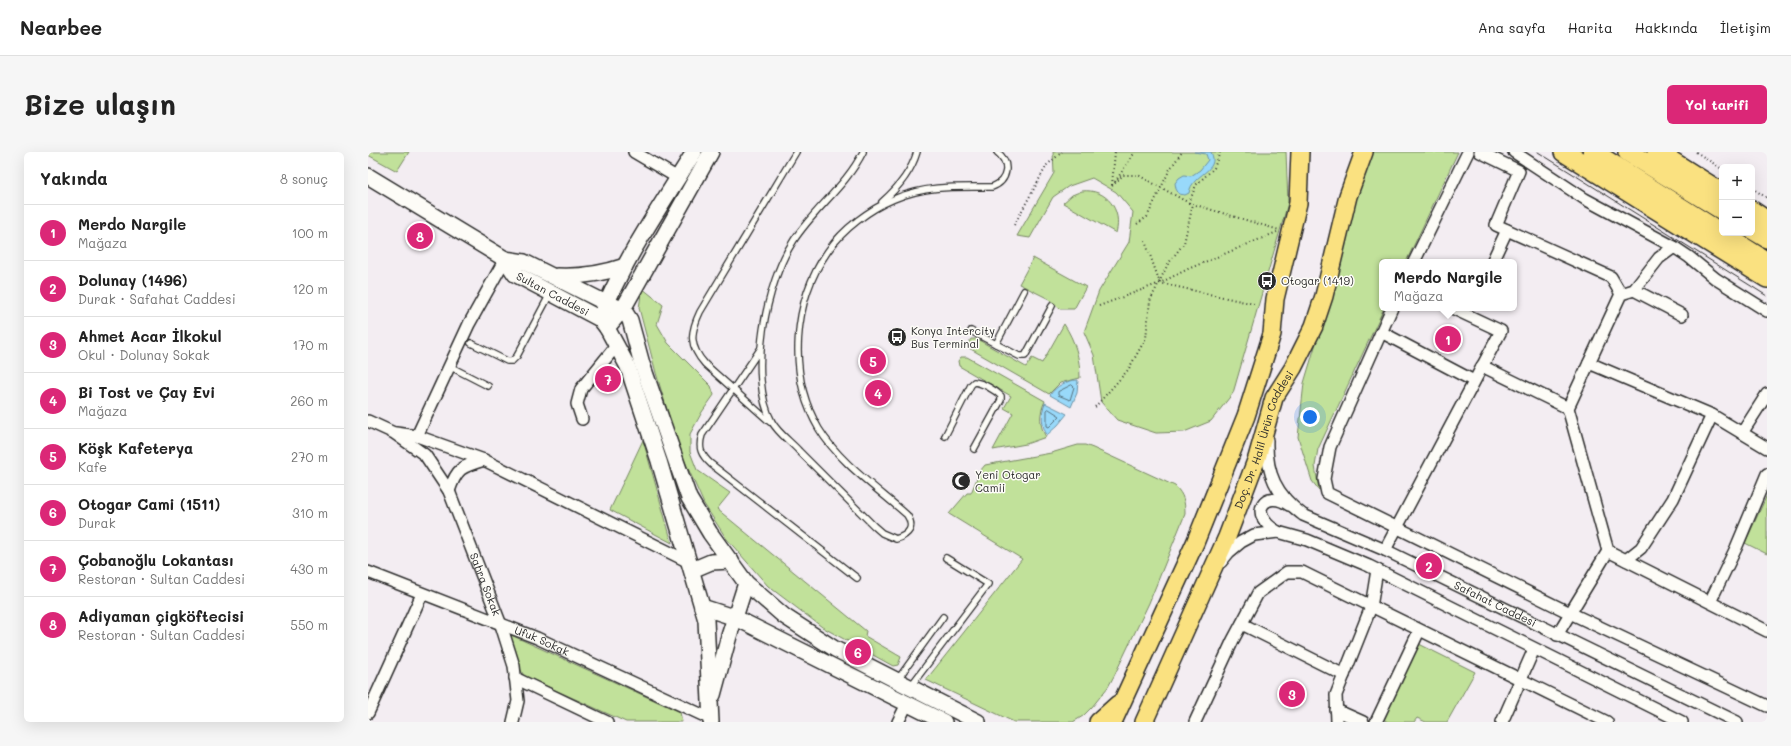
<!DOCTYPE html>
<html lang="tr">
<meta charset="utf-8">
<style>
body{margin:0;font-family:Mali,sans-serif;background:#f6f6f6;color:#222}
.controls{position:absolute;right:12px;top:12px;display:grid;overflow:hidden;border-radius:6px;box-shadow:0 4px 16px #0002}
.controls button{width:36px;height:36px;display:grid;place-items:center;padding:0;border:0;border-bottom:1px solid #e0e0e0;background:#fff;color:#222;font:20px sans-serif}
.you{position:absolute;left:942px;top:265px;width:14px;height:14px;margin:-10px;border:3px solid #fff;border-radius:50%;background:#1a73e8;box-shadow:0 0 0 6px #1a73e833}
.badge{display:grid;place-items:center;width:26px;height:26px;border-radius:50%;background:#db2777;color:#fff;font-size:13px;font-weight:700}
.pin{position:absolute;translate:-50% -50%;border:2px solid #fff;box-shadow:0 1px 4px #0006}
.popup{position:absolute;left:1011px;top:107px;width:138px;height:52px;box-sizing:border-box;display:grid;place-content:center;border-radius:6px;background:#fff;filter:drop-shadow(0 1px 3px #0005);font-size:13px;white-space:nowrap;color:#767676}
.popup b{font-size:15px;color:#222}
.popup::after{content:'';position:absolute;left:50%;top:100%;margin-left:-8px;border:8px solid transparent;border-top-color:#fff}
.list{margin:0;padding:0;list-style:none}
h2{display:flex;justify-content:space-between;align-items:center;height:52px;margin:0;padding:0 16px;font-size:17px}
h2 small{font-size:13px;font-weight:400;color:#767676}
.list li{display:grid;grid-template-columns:26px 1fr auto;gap:12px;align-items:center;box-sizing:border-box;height:56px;padding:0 16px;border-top:1px solid #e0e0e0}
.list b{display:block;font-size:15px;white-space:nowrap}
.list p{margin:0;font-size:13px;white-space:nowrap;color:#767676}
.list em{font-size:13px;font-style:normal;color:#767676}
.map{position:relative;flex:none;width:1399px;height:570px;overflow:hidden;border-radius:6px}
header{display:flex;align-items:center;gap:24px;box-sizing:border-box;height:56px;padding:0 20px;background:#fff;border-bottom:1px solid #e0e0e0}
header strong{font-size:19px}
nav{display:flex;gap:22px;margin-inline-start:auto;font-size:14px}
.intro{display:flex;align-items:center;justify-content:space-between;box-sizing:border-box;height:96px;padding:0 24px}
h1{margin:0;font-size:28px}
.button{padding:10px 18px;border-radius:6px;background:#db2777;color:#fff;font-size:14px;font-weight:700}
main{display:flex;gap:24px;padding:0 24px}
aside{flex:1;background:#fff;border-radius:6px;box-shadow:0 4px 16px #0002}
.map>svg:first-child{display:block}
.green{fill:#c1e19a;stroke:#768662}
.water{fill:#98d9fa;stroke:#6c93a7}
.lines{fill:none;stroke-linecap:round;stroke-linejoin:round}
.shore{stroke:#57717e;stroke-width:1}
.lane-casing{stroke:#2b2b2b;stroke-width:8}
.street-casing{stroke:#2b2b2b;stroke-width:14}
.secondary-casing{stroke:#2b2b2b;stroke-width:18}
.primary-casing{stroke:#2b2b2b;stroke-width:20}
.highway-casing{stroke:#2b2b2b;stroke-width:22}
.path{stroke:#2b2b2b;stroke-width:2;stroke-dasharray:1 3;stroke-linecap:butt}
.lane{stroke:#fdfcf7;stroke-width:5.5}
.street{stroke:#fdfcf7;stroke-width:11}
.secondary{stroke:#fdfcf7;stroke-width:15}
.primary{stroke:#fae180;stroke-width:17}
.highway{stroke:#fae180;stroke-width:19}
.tram{stroke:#2b2b2b;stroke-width:1}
.labels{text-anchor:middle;stroke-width:3;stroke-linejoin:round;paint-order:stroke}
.poi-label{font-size:11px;fill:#2b2b2b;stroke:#fdfcf7;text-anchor:start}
.street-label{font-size:11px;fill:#2b2b2b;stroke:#fdfcf7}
</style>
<header>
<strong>Nearbee</strong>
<nav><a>Ana sayfa</a><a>Harita</a><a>Hakkında</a><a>İletişim</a></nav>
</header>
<div class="intro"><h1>Bize ulaşın</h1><a class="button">Yol tarifi</a></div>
<main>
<aside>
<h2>Yakında<small>8 sonuç</small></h2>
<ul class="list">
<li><span class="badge">1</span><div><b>Merdo Nargile</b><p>Mağaza</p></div><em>100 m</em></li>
<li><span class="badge">2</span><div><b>Dolunay (1496)</b><p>Durak · Safahat Caddesi</p></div><em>120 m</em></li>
<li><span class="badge">3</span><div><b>Ahmet Acar İlkokul</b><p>Okul · Dolunay Sokak</p></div><em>170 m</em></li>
<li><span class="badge">4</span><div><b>Bi Tost ve Çay Evi</b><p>Mağaza</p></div><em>260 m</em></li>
<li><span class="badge">5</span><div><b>Köşk Kafeterya</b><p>Kafe</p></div><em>270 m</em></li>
<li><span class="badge">6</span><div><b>Otogar Cami (1511)</b><p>Durak</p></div><em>310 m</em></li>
<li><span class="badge">7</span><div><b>Çobanoğlu Lokantası</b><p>Restoran · Sultan Caddesi</p></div><em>430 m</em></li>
<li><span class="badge">8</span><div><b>Adiyaman çigköftecisi</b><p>Restoran · Sultan Caddesi</p></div><em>550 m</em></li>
</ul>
</aside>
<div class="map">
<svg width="1399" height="570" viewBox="0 0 1399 570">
<rect width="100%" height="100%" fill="#f3edf2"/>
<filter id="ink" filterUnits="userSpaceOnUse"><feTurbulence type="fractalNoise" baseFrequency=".025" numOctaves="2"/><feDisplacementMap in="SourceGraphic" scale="8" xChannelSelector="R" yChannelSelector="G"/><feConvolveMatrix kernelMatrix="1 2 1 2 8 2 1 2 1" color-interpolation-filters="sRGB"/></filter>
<g filter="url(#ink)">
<g class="green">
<path d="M0 0H41L29 19 0 3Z"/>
<path d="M685 0H918L920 51 865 241 843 269 816 280 788 281 749 268 733 250 726 203 716 180 731 139 761 90 765 60 748 40 724 26 701 34 685 45 662 86 649 84 686 21Z"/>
<path d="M1005 0H1090L1038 110H1014V156H1016L950 297 947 314 951 338 944 329 930 285 936 231 958 158 979 67Z"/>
<path d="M714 39C738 36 755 58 748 81L695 51 704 43Z"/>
<path d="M665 106 718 135 706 157H692L681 147 651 132Z"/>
<path d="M274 136 295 153 289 172 300 191 343 234 346 243 334 260 322 282V300L329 318 362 341 349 357 498 479 497 484 533 505 530 513 525 514 454 475 400 434 358 386 336 352 310 294 288 221 271 156Z"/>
<path d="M696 172C707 189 712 206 712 226L692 231 681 242 601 196V190L603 187H609L658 215 664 206 674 211Z"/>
<path d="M593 205H599L677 249C671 262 671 273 678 285L658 292 625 298 645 261 636 256 643 244 591 214 590 209Z"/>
<path d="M275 288 304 391 242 358Z"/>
<path d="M710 293H717L725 296 807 334C816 343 817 350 817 362L781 451 746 524 740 535 724 555 715 564 705 570H646L558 528 654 407 581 362 599 341H603L612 319 617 313 683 301Z"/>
<path d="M1399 343V402L1377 391Z"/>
<path d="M143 483 312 560 314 570H258L156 524 146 505Z"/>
<path d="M1051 492 1107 520 1079 570H1058L1049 566 1046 570H1020L1015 567Z"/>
</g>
<g class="water">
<path d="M826 0H843C853 20 824 21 821 41L817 43 811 42 808 37 807 31 811 26 816 23 823 24 832 18 840 8 838 2Z"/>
<path d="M710 228 709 241 703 255 682 243C688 234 699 228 710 228Z"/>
<path d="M677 251 699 262 690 273 679 283C673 273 673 261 677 251Z"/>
</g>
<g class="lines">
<g class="shore">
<path d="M704 233 706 235 702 248 690 243V240Z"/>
<path d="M681 257 692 264 681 275 679 274V258Z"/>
</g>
<g class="lane-casing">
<g id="lane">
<path d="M495 0C478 34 447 56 426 88 398 130 379 224 404 270 410 281 423 290 431 299 456 324 481 349 506 374L514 381 528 387C541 383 547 375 539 363 510 337 471 310 451 277 419 223 425 149 460 99 475 77 502 57 526 47 559 33 589 35 624 35 640 29 643 11 629 0"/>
<path d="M514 50C530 36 543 21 549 0"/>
<path d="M603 179 651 204H657L684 154"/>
<path d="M103 191 139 209H144L149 204 182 142"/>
<path d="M628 192 656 139"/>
<path d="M393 196 334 283C330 296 333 303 343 312L489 426"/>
<path d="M81 214 120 234"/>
<path d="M402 270 337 212C321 194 322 181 332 160L428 0"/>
<path d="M577 284 603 233 606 230C615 231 627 238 633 244V248L606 297"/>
<path d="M530 527 575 465"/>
<path d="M542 535 620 432 578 406"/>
</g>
</g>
<g class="street-casing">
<g id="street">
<path d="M266 0 310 26"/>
<path d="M1112 0 1151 19 1128 73 1243 125 1253 142"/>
<path d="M1146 0 1217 47 1306 95 1321 105 1348 127 1399 159"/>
<path d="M1046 110 1100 0"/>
<path d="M1124 110 1139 78"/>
<path d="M1266 138 1314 163"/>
<path d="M1024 156 962 295 956 327 959 341 1202 461 1399 554"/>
<path d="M1013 180 1106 229"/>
<path d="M1221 211 1344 263 1399 296"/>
<path d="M1114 214 1200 256"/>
<path d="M214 267 209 252 213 237 248 194"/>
<path id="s1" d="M0 269 26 281 57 303 81 339 133 473 146 514 150 549 145 570"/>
<path d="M28 281 49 284 116 308 321 410"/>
<path d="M1374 281 1399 242"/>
<path d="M49 284 101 172 137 107"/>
<path id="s2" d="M899 288C898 321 908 343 935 363L1017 398 1369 570"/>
<path d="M81 339C89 316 93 315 116 308"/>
<path d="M910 380C878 362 897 336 921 353"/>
<path d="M1017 398 1133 179 1084 156"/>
<path d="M1240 399 1399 479"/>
<path d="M1258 408 1273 396 1305 347 1344 263"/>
<path d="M853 410 861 400 873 390 886 383 910 380 939 388 1001 414 1314 570"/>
<path id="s3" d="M0 420 169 486 343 567"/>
<path d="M1342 450 1368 396 1399 322"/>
<path d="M874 472 976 523"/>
<path d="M1189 483 1240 399 1200 256 1253 142 1266 138 1291 106 1306 95"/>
<path d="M147 526 239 570"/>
<path d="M968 558 995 570"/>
<path d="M0 561 54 442"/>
<path d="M530 570 540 550"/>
<path d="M827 570 865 488 890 441 919 420H934L1239 570"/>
<path d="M969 570 968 543 1003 455 1009 418"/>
<path d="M1008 570 1051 479"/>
<path d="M1134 570 1166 497"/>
</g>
</g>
<g class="secondary-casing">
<g id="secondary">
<path d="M326 0C293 54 255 108 232 167L239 176 259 213 291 309 338 468 343 570"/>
<path d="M343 0 255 157 262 168 274 212 321 346 342 381 378 431 416 464 467 497 610 570"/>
<path id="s4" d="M0 24 137 107 147 122 232 167"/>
<path d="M137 107 156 110 238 151 255 157 239 176"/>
<path d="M189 124C213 125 234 122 257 114"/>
<path d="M324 418 343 410 363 409"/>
<path d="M334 455 368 466 576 570"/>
<path d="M345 543 361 484 378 431"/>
</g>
</g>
<g class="primary-casing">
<g id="primary">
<path d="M730 570 750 552"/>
<path d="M745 570 827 391 878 264 904 182 907 147 930 51 932 0"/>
<path id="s5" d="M776 570 859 385 889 306 906 246 925 216 946 174 956 144 980 44 996 0"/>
</g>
</g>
<g class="highway-casing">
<g id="highway">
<path d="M1196 0 1399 126"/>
<path d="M1225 0 1399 110"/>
<path d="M1260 0 1354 58"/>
<path d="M1289 0 1354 41"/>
<path d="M1384 59 1399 69"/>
<path d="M1384 77 1399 86"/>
</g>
</g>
<g class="path">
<path d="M1328 0 1354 17"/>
<path d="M747 30 767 0"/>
<path d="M744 33 747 0"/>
<path d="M744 34 755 23H770L821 51 911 78"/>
<path d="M1384 36 1399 46"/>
<path d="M821 51 828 33 846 16 852 0"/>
<path d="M769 72 779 65 802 17 814 0"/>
<path d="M646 73 679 13 694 0"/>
<path d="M777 89 792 131 886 152"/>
<path d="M731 154 792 131 820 117 909 80"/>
<path d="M727 255 760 218 778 186 782 149 800 112 816 91 825 52"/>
</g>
<use href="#lane" class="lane"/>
<use href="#street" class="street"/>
<use href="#secondary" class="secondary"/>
<use href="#primary" class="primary"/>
<use href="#highway" class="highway"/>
<path class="tram" d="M1170 0 1399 144"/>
</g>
</g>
<defs>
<g id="bus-disc" transform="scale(1)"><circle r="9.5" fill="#2b2b2b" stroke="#fdfcf7"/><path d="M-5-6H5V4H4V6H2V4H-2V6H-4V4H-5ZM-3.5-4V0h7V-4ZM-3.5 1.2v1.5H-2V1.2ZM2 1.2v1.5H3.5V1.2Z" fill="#fff"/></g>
<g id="mosque-disc" transform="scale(1)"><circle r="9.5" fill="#2b2b2b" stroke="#fdfcf7"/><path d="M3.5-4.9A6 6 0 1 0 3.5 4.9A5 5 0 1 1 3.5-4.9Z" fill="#fff"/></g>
</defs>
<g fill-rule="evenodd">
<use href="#bus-disc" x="899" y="129"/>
<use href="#bus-disc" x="529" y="185"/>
<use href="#mosque-disc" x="593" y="329"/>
</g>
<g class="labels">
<g class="poi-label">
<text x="913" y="133">Otogar (1419)</text>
<text x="543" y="183">Konya Intercity<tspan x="543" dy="13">Bus Terminal</tspan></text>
<text x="607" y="327">Yeni Otogar<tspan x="607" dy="13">Camii</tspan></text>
</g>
<g class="street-label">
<text dy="4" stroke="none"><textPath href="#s4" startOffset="221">Sultan Caddesi</textPath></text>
<text dy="4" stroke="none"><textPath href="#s5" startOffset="307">Doç. Dr. Halil Ürün Caddesi</textPath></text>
<text dy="4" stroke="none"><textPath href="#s1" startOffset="210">Sahra Sokak</textPath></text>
<text dy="4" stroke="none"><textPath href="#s2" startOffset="299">Safahat Caddesi</textPath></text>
<text dy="4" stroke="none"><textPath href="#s3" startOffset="187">Ufuk Sokak</textPath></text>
</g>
</g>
</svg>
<div class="controls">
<button>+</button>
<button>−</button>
</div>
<div class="you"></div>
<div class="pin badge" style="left:1080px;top:187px">1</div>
<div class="popup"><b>Merdo Nargile</b>Mağaza</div>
<div class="pin badge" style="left:1061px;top:414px">2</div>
<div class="pin badge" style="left:924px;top:542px">3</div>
<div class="pin badge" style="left:510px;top:241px">4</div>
<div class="pin badge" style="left:505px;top:209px">5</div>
<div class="pin badge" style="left:490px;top:500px">6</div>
<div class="pin badge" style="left:240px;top:227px">7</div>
<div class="pin badge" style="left:52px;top:84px">8</div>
</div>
</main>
